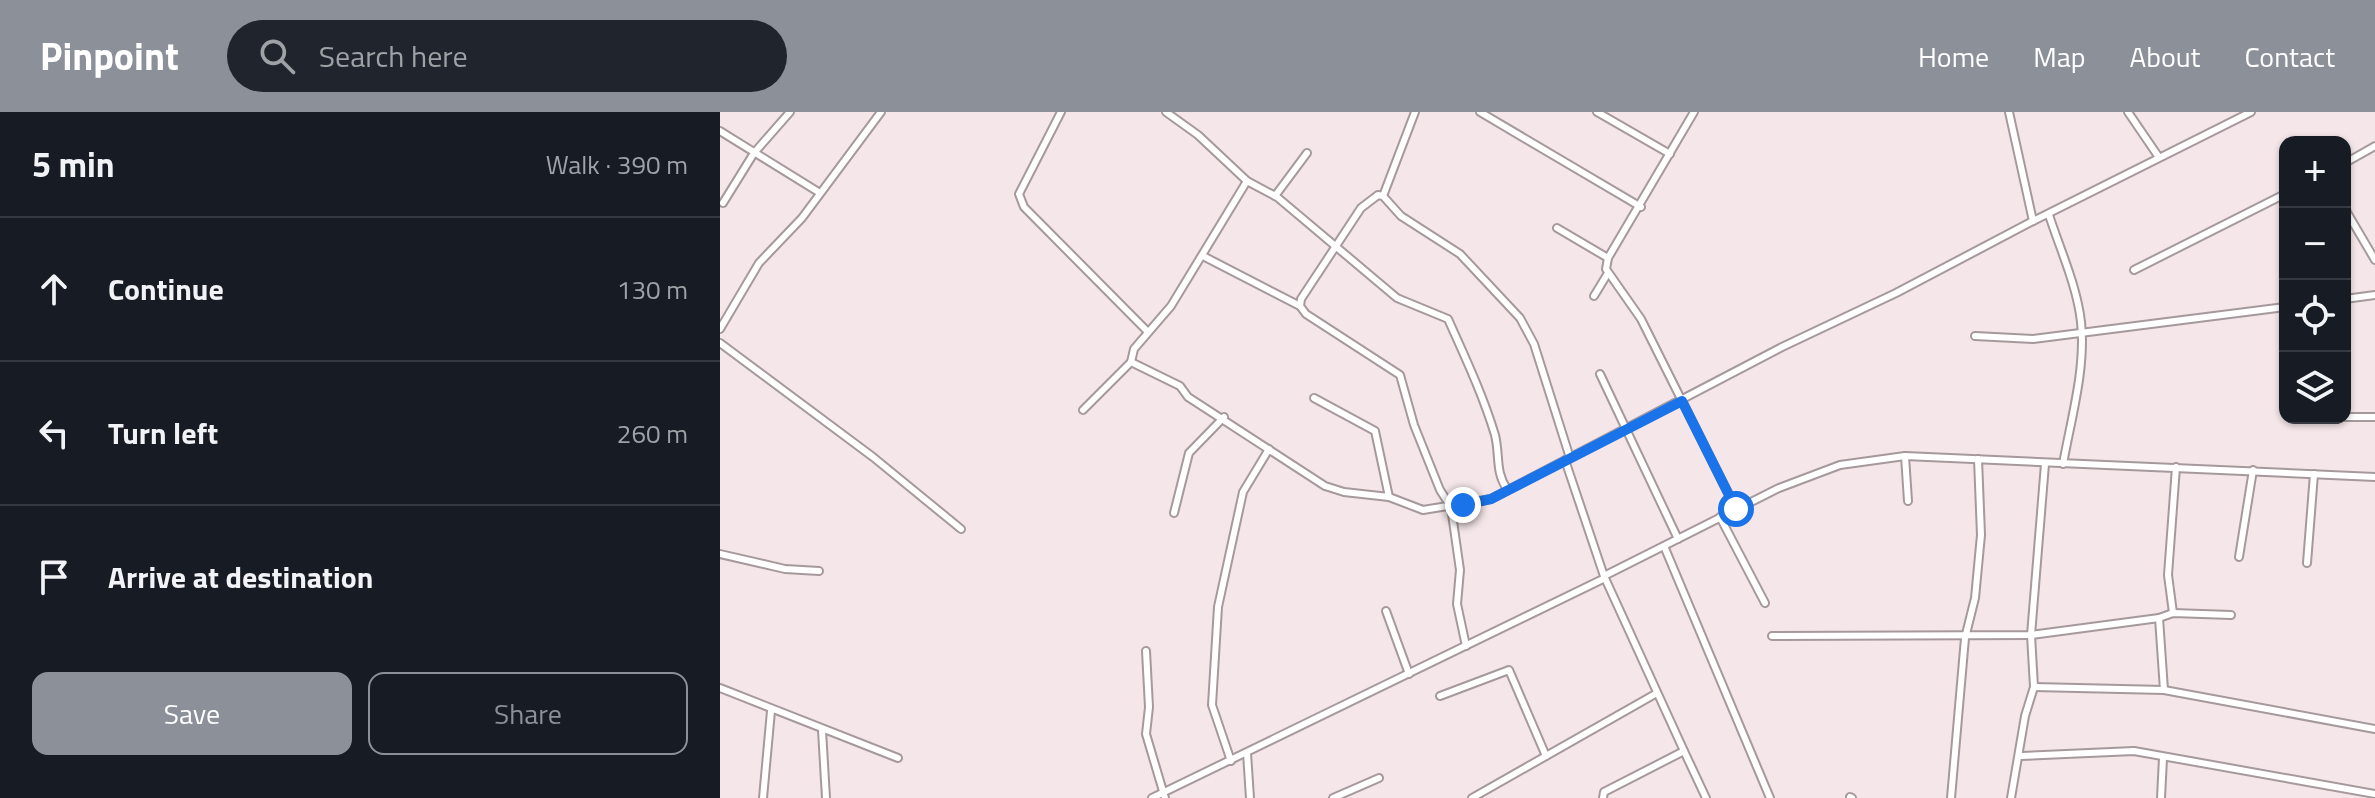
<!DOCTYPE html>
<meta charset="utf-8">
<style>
body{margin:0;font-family:"Titillium Web",sans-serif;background:#20242c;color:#f1f3f6}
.controls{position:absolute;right:24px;top:24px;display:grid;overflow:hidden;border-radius:16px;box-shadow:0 2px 6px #0004}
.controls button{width:72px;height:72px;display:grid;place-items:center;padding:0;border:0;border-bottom:2px solid #363941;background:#171b24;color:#f1f3f6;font:40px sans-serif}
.stop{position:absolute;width:24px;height:24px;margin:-18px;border:6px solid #1a73e8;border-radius:50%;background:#fff}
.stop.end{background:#1a73e8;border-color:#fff;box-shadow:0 2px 8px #0008}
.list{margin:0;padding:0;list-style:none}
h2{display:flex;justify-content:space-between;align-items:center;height:104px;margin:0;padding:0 32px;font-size:34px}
h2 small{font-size:26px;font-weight:400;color:#9ea1a6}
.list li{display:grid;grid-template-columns:52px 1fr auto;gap:24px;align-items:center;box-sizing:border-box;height:144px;padding:0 32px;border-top:2px solid #363941}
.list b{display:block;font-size:30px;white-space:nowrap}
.list em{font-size:26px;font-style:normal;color:#9ea1a6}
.actions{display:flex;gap:16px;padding:24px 32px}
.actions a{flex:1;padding:18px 0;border:2px solid #8c9099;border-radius:16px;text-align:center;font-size:28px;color:#8c9099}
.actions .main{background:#8c9099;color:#fff}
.icon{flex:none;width:44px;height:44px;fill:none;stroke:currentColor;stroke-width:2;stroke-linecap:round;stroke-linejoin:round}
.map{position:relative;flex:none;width:1655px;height:686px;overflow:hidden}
header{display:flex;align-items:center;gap:48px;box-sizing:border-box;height:112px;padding:0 40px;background:#8c9099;color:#fff}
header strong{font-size:38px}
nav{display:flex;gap:44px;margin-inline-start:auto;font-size:28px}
.search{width:560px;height:72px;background:#20242c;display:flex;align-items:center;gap:20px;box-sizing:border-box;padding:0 28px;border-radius:44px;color:#9ea1a6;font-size:30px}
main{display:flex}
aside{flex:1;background:#171b24}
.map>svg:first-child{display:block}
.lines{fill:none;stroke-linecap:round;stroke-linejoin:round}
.minor-casing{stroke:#a6999c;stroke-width:10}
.minor{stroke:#fff;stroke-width:6}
.route{stroke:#1a73e8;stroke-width:10}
</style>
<header>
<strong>Pinpoint</strong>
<div class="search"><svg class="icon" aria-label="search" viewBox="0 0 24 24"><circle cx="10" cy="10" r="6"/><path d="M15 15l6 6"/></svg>Search here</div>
<nav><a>Home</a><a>Map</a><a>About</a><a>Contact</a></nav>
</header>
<main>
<aside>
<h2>5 min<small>Walk · 390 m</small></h2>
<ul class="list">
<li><svg class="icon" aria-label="ahead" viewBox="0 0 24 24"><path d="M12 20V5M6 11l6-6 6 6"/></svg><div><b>Continue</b></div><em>130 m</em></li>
<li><svg class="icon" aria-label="left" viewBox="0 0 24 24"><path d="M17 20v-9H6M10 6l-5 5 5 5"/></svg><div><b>Turn left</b></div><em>260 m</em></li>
<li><svg class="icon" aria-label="arrive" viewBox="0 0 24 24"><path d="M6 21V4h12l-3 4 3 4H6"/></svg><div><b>Arrive at destination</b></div></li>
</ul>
<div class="actions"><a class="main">Save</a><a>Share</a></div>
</aside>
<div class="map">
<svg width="1655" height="686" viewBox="0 0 1655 686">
<rect width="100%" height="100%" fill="#f4e6e9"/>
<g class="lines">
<g class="minor-casing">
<g id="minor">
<path d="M341 0 299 82 304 95 428 220"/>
<path d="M446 0 478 23 527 69 557 85 677 186 728 207C745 245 763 283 775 323 780 343 775 360 787 377"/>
<path d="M760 0 921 95"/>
<path d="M877 0 950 42"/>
<path d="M974 0 888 146 886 157 921 207 1016 397"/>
<path d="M1289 0 1313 109 1531 0"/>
<path d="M1408 0 1438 44"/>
<path d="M0 19 100 81"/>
<path d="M1625 51 1655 34"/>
<path d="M527 69 451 194 414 237 411 250 460 274 468 285 605 374 624 380 669 385 703 398 771 387 1062 235 1176 181 1313 109"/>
<path d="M555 84 587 41"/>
<path d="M663 84 695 0"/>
<path d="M3 91 34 41 70 0"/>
<path d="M1625 97 1655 148"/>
<path d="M1329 103C1340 137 1357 174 1361 210 1366 256 1351 307 1343 352"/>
<path d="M837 116 888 146"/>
<path d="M483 144 580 194"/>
<path d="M1414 158 1565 82"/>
<path d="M874 184 888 161"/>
<path d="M1625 187 1655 183"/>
<path d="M0 217 39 151 82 106 161 0"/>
<path d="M1255 224 1313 227 1565 195"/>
<path d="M0 231 153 345 241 417"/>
<path d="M880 262 958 427"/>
<path d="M594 286 655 319 669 385"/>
<path d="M363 298 411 250"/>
<path d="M1625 305H1655"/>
<path d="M1185 344 1188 389"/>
<path d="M845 348 884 464"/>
<path d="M454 401 469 341 504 305"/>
<path d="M1000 405 1045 491"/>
<path d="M944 434 1050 686"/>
<path d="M0 442 65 457 99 459"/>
<path d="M1519 445 1533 358"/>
<path d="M1587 451 1594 362"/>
<path d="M666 499 689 562"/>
<path d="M1453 501 1448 463 1456 355"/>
<path d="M1052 524 1311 523 1439 506"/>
<path d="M746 534 737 492 740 458 731 395 720 378 694 313 680 263 586 202 580 194 581 187 641 96 658 83 663 84 681 104 740 142 800 206 814 232 850 346"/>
<path d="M426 539 429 595 426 622 445 686"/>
<path d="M1314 575 1444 578 1655 617"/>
<path d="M0 576 178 646"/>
<path d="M1444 578 1439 506 1453 501 1511 503"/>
<path d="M720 584 789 558 826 644"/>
<path d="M102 618 106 686"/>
<path d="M964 639 986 686"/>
<path d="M527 641 530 686"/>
<path d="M1301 644 1414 639 1655 682"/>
<path d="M511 649 492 593 498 495 523 380 549 337"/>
<path d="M1130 685 1132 686"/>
<path d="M43 686 51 599"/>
<path d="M432 686 883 467"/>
<path d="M613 686 659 666"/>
<path d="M752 686 937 581"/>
<path d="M883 686 884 680 964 639 884 464 1059 376 1120 353 1185 344 1655 365"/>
<path d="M1231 686 1245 526 1255 486 1261 423 1258 347"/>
<path d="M1291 686 1305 604 1314 575 1311 523 1325 352"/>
<path d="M1441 686 1443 646"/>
</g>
</g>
<use href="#minor" class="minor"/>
</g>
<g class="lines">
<path class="route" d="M743 393 771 387 962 289 1016 397"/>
</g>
</svg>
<div class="controls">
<button>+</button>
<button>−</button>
<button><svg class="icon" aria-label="locate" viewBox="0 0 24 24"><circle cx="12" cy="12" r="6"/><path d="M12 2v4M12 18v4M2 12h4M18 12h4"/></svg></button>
<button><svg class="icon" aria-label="layers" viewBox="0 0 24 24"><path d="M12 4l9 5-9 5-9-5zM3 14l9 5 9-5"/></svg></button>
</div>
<div class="stop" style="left:1016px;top:397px"></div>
<div class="stop end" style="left:743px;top:393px"></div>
</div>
</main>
